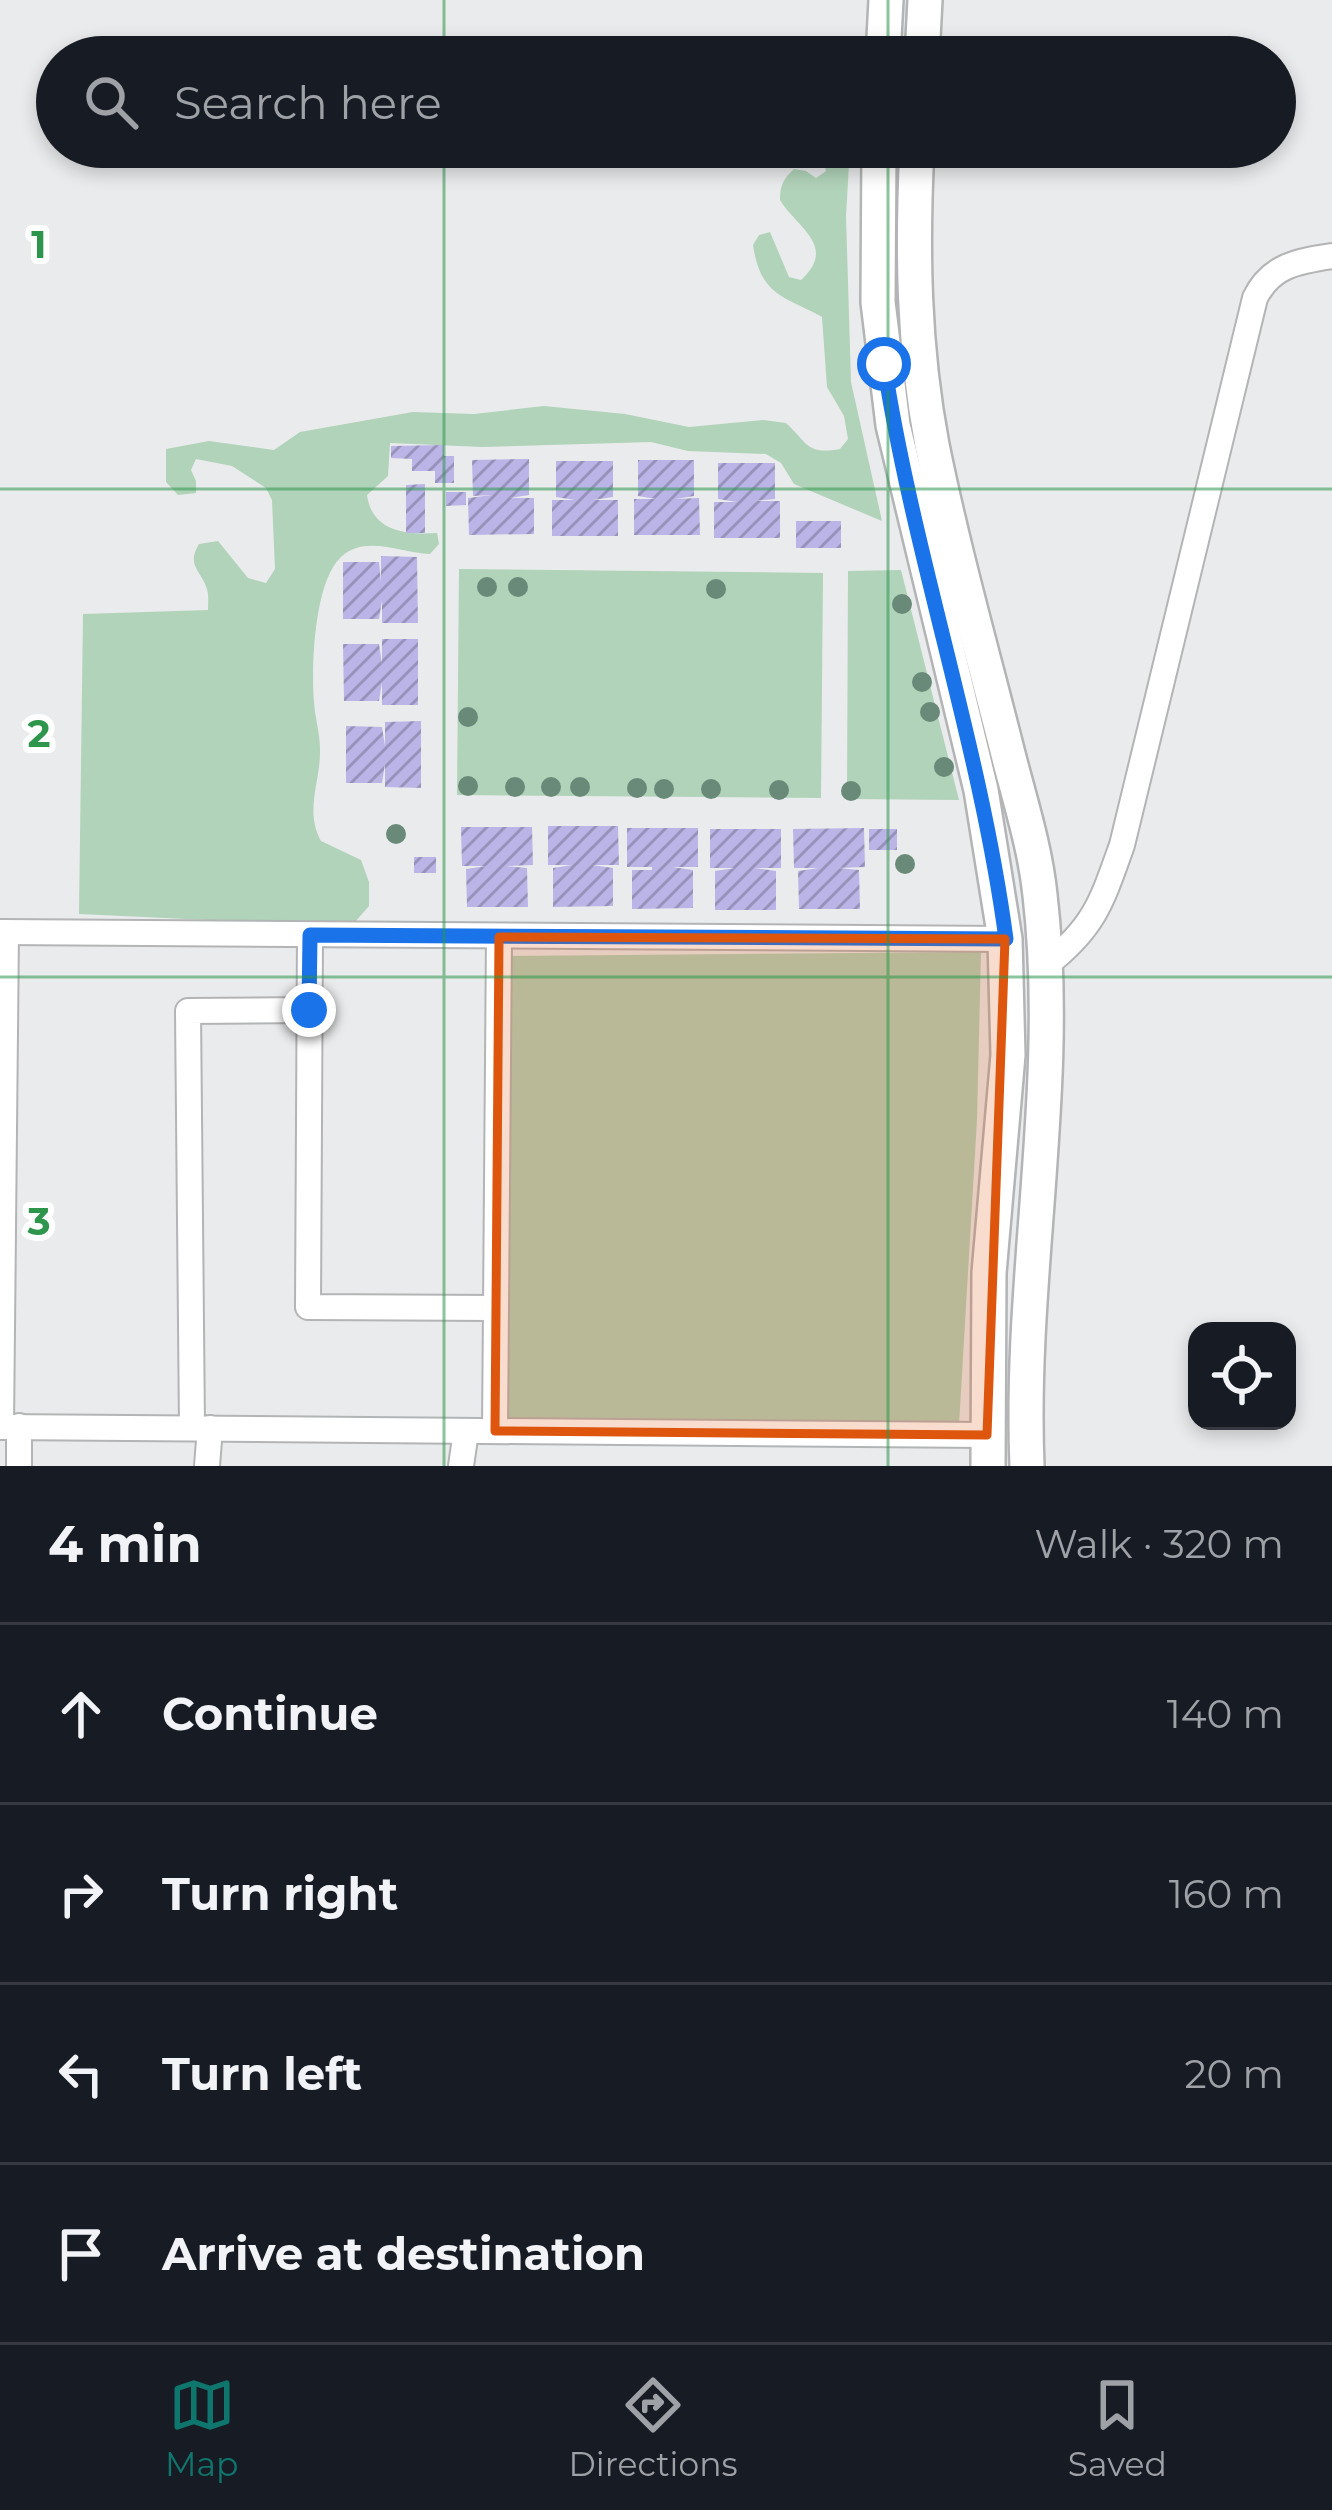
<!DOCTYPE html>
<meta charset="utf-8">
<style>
body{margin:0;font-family:Montserrat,sans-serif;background:#20242c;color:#f1f3f6}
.controls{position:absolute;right:36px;bottom:36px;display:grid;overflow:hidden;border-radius:24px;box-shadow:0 6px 18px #0003}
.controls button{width:108px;height:108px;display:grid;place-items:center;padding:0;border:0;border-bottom:3px solid #363941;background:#171b24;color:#f1f3f6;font:60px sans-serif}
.stop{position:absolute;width:36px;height:36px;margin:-27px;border:9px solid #1a73e8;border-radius:50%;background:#fff}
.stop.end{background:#1a73e8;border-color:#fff;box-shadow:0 3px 12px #0008}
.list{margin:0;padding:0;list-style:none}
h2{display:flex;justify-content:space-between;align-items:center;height:156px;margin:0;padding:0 48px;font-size:51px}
h2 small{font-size:39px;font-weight:400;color:#9ea1a6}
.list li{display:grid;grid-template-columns:78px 1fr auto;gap:36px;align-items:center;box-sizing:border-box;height:180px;padding:0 48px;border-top:3px solid #363941}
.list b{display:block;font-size:45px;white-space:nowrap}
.list em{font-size:39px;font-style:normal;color:#9ea1a6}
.icon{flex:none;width:66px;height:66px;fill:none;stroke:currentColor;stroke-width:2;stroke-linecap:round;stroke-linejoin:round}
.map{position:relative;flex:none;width:1332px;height:1466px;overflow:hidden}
.search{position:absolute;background:#171b24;box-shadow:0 6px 18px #0003;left:36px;right:36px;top:36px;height:132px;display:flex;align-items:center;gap:30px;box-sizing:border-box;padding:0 42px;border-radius:66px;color:#9ea1a6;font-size:45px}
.sheet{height:876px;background:#171b24}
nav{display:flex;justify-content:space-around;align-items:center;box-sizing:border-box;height:168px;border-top:3px solid #363941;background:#171b24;font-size:33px;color:#9ea1a6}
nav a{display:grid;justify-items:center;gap:6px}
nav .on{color:#0f766e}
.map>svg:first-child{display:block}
.grass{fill:#b1d3b9}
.building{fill:url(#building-hatch)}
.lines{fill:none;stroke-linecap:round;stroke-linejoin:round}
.minor-casing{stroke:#b3b4b5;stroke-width:28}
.tertiary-casing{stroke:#b3b4b5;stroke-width:38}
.minor{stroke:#fff;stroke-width:24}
.tertiary{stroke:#fff;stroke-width:33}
.tree{fill:#698a78}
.route{stroke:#1a73e8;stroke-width:15}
.marked{fill:#de560d;fill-opacity:0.2;stroke:#de560d;stroke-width:9;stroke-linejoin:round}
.grid{fill:none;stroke:#2d954c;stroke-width:3;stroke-opacity:0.55}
.grid-label{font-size:39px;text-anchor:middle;font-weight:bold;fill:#2d954c;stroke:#fff;stroke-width:12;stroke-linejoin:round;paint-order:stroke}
</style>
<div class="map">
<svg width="1332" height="1466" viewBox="0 0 1332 1466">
<defs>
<pattern id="building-hatch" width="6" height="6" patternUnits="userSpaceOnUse" patternTransform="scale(3)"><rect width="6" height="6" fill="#bbb4e7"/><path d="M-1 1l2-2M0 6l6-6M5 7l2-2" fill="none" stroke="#9892bb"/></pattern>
</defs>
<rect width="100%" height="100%" fill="#eaebec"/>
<g class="grass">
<path d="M820 147H850L846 216 851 382 882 521 794 484 781 463 766 454 688 451 651 442 482 447 390 443 388 476 367 495C372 532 407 535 437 533L439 544 430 554C402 553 365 534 341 557 314 582 311 667 314 702 315 718 320 733 320 749 321 781 304 810 321 841L361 860 369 882V906L355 922 271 923 79 914 83 614 208 610C208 603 209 596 207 589 201 570 186 566 199 544L218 541 248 578 266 583 275 569 272 500 266 488 232 466 196 459 191 470 196 481V493L178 495 166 482V449L209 441 274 450 300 432 413 412 474 414 544 406 625 414 689 427 763 420 786 423C808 443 806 455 840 449L848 439 844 416 827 387 822 317C784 296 761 297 753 245L759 235 770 232 789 277 801 280C838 246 797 228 780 200 780 186 783 179 794 169L806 171 816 178 826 171Z"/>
<path d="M459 569 823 573 821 798 457 795Z"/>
<path d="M901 570 959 800 847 799 848 571Z"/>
<path d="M981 952 977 1120 959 1425 506 1421V956Z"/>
</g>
<g class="building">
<path d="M444 445V456H454V483H435V471H412V459L391 458V446Z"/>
<path d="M529 459V495L510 498H534V534L469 535 468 498 492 495 473 496 472 460Z"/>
<path d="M638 460H694V496L675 499 699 498 700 535H634V499H656L638 496Z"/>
<path d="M556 461H613V497L593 500H618V536H552V500H575L556 497Z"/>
<path d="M718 463H775V499L755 501H780V538H714V502H737L718 499Z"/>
<path d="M425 484V533H406V485Z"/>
<path d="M446 492H466V505L446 506Z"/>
<rect x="796" y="521" width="45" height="27"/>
<path d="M381 556 417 557 418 623H382V600L379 619H343V562H379L381 582Z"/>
<path d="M382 639H418V705H382V682L379 701H344L343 644H379L382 664Z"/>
<path d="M421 721V788L385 787V764L382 783H346V726L382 727 385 746V722Z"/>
<path d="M548 826H618L619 865H592L613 868V906L553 907V868L572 865H548Z"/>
<path d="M461 827H532L533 865 506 866 527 868 528 907H467L466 869 486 866H462Z"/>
<path d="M627 828H698V867H672L693 870V908L632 909V870H652V867H627Z"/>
<path d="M864 828 865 867 838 868 859 870 860 909H799L798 871 819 868H794L793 829Z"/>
<path d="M710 829H781V868H754L776 871V910H715V871L735 868H710Z"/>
<rect x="869" y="829" width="28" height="21"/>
<rect x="414" y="857" width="22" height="16"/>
</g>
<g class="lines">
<g class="minor-casing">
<g id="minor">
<path d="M0 932 1005 939"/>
<path d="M310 935 308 1307 496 1308"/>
<path d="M1046 965C1095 927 1102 901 1122 845L1255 298C1271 265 1299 261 1332 256"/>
<path d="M0 1427 987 1435"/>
<path d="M1 1427 6 932"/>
<path d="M192 1428 188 1011 309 1010"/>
<path d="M495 1431 499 937"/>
<path d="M19 1466V1426"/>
<path d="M207 1466 210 1428"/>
<path d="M461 1466 466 1431"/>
</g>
</g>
<g class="tertiary-casing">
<g id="tertiary">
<path d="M883 57 886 0"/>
<path d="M922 57 925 0"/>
<path d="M879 147 878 302 893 425 981 790 1005 939 1008 1055 989 1273 988 1466"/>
<path d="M917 147C912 247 913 346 932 445 953 549 982 651 1008 754 1020 801 1035 847 1040 895 1062 1085 1019 1276 1027 1466"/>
</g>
</g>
<use href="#minor" class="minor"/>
<use href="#tertiary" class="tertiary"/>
</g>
<g class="tree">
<circle cx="487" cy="587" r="10"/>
<circle cx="518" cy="587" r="10"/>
<circle cx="716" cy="589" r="10"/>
<circle cx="902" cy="604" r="10"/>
<circle cx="922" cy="682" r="10"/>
<circle cx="930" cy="712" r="10"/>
<circle cx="468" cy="717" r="10"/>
<circle cx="944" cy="767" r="10"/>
<circle cx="468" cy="786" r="10"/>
<circle cx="515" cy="787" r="10"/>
<circle cx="551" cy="787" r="10"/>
<circle cx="580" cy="787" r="10"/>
<circle cx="637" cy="788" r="10"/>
<circle cx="664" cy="789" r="10"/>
<circle cx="711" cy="789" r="10"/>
<circle cx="779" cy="790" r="10"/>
<circle cx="851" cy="791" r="10"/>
<circle cx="396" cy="834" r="10"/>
<circle cx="905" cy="864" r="10"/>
</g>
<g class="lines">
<path class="route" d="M309 1010 310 935 1006 939C980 744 914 558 884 364"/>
</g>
<path class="marked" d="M499 937 1005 939 987 1435 495 1431Z"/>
<path class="grid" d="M444 0V57M888 0V57M444 147V1466M888 147V1466M0 489H1332M0 977H1332"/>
<g class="grid-label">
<text x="39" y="258">1</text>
<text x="39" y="747">2</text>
<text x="39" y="1235">3</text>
</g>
</svg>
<div class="controls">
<button><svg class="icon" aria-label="locate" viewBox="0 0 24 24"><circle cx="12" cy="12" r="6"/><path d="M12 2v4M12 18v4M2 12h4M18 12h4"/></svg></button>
</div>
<div class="stop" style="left:884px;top:364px"></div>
<div class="stop end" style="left:309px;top:1010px"></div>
<div class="search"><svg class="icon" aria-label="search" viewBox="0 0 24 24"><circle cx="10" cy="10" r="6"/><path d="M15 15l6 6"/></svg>Search here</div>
</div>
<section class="sheet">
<h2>4 min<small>Walk · 320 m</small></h2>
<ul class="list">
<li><svg class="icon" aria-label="ahead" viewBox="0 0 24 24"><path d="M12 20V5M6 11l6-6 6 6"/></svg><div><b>Continue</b></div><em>140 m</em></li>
<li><svg class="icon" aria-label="right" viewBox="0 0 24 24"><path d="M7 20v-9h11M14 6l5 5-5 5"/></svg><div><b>Turn right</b></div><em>160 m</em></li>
<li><svg class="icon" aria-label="left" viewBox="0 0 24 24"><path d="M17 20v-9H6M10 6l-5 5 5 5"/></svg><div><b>Turn left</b></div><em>20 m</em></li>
<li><svg class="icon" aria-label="arrive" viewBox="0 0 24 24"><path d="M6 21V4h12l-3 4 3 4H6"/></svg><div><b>Arrive at destination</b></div></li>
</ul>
</section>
<nav>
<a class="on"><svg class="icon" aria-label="map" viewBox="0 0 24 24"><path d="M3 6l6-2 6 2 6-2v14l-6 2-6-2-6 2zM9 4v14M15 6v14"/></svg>Map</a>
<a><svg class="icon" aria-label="directions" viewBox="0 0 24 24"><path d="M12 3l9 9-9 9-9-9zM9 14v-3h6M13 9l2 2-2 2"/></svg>Directions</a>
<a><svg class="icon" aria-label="saved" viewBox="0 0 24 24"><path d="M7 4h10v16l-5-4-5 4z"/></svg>Saved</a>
</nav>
